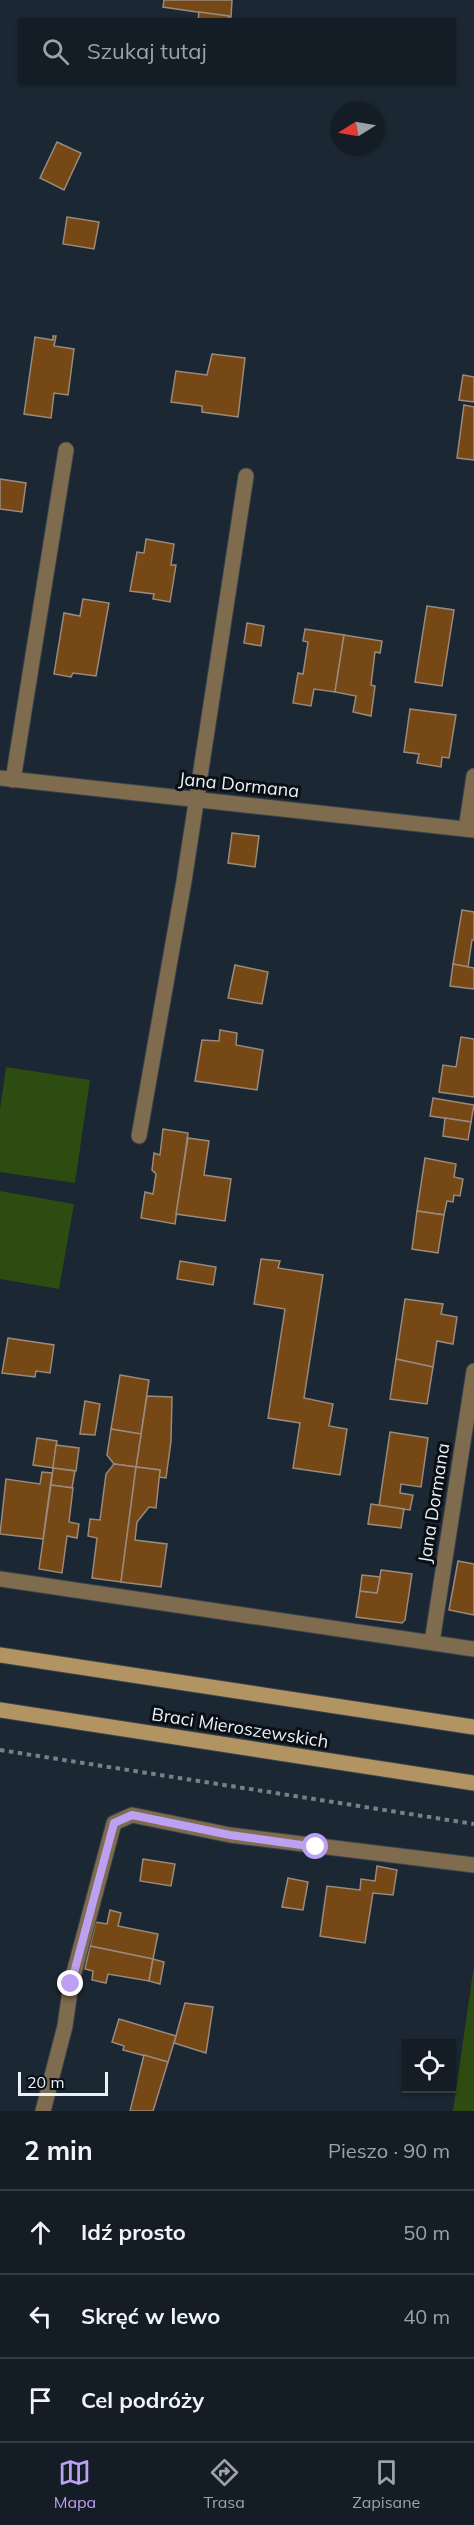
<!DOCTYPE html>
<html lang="pl">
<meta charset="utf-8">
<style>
body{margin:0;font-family:Mulish,sans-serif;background:#212a32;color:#f1f3f6}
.controls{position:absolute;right:18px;bottom:18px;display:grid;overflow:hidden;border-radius:0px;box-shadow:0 2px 4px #0004}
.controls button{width:54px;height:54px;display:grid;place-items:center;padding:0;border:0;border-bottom:2px solid #333b43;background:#141d26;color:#f1f3f6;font:30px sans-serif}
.compass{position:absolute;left:330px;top:102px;width:54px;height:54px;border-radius:50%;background:#141d26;box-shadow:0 2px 4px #0004;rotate:259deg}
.scale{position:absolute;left:18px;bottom:15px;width:90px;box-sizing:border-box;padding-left:6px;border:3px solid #e9f1f9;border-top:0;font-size:16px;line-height:21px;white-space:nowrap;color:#e9f1f9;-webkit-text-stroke:4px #0a0f14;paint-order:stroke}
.stop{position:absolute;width:18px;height:18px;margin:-14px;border:4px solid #bca0f2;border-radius:50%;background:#fff}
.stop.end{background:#bca0f2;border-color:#fff;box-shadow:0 2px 6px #0008}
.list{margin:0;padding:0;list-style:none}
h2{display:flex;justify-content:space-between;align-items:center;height:78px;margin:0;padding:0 24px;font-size:26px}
h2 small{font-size:20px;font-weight:400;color:#9da2a7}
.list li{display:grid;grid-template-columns:39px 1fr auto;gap:18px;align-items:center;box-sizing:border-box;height:84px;padding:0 24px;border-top:2px solid #333b43}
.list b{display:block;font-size:22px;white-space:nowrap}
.list em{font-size:20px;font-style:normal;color:#9da2a7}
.icon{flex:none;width:33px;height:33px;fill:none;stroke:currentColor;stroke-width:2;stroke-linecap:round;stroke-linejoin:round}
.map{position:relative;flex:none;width:474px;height:2111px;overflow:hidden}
.search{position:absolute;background:#141d26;box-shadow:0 2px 4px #0004;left:18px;right:18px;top:18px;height:66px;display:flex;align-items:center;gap:15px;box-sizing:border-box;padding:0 21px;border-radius:0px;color:#9da2a7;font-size:22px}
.sheet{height:330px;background:#141d26}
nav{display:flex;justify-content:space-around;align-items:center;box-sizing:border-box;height:84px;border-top:2px solid #333b43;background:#141d26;font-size:16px;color:#9da2a7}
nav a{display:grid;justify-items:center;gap:3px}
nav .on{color:#bca0f2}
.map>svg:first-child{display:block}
.green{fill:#2c4c12}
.building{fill:#764816;stroke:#998a7d;stroke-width:1.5}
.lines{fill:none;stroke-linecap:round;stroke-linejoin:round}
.service-casing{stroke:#38434e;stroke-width:17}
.minor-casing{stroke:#38434e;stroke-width:17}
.secondary-casing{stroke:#38434e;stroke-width:17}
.path{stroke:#768089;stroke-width:4;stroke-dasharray:4.5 4.5;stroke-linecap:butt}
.service{stroke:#7f6b4e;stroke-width:15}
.minor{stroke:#7f6b4e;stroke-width:15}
.secondary{stroke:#b29362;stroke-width:15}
.route{stroke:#bca0f2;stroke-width:8}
.labels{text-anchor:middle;stroke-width:6;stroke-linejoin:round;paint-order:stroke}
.street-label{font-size:18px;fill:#e9f1f9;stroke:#0a0f14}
</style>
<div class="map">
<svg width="474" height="2111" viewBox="0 0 474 2111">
<rect width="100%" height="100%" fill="#1b2732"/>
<g class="green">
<path d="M6 1067 90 1080 75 1183 0 1172V1109Z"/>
<path d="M0 1191 74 1204 59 1289 0 1279Z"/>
<path d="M474 1965V2111H453Z"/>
</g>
<g class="building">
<path d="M164 0H232L231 17 163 7Z"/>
<path d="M199 12 229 16 228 20H198Z"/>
<path d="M57 142 81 153 64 190 40 178Z"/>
<path d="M67 217 99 222 94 249 63 244Z"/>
<path d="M53 336H56L54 346 74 349 68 395 54 393 51 418 24 414 35 337 53 340Z"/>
<path d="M212 354 245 358 238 417 202 412V406L171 402 176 371 207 375Z"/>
<path d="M463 375 474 377V402L459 400Z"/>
<path d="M464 405 474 407V460L457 458Z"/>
<path d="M0 479 26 483 22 512 0 509Z"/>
<path d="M146 539 174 544 171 565H176L170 602 153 599 154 594 130 591 137 552 144 553Z"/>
<path d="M83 599 109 603 96 676 73 673 71 677 54 674 64 613 80 616Z"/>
<path d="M427 606 454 610 442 686 415 682Z"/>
<path d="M247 623 264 626 261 646 244 643Z"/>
<path d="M305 629 344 635 335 692 314 689 311 706 293 703 298 673 303 674 308 642 303 641Z"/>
<path d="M344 635 382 641 380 653 375 652 371 685 375 686 371 716 353 712 356 696 335 692Z"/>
<path d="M410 709 456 715 449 758 442 757 441 767 417 763 419 754 404 752Z"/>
<path d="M232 833 259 836 255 867 228 863Z"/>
<path d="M462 910 474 912V940H472L468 967 453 964Z"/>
<path d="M453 964 474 968V989L450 986Z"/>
<path d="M235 965 268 972 262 1004 228 998Z"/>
<path d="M220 1030 237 1033 236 1045 263 1050 257 1090 195 1081 202 1040 219 1041Z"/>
<path d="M461 1037 474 1039V1097L439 1092 443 1065 456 1067Z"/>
<path d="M433 1098 474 1105 471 1122 430 1116Z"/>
<path d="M445 1118 471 1122 468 1140 443 1136Z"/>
<path d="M163 1129 188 1133 175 1224 141 1218 145 1192 153 1194 156 1174 152 1170 154 1153 160 1155Z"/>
<path d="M188 1138 209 1141 204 1175 231 1179 225 1221 176 1214Z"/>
<path d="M425 1158 456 1164 454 1177 463 1179 460 1196 454 1195 453 1202 447 1201 444 1215 417 1211Z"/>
<path d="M417 1211 444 1215 438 1253 412 1249Z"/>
<path d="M261 1259 280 1261 278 1268 323 1275 304 1398 333 1404 329 1426 347 1429 340 1475 293 1468 300 1423 268 1418 285 1309 254 1304Z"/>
<path d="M180 1261 216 1267 213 1285 177 1279Z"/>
<path d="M405 1299 443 1304 441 1314 457 1317 453 1344 437 1341 433 1367 396 1359Z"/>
<path d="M8 1338 54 1345 50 1373 36 1371 35 1377 2 1373Z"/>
<path d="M396 1359 433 1367 427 1404 390 1399Z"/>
<path d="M120 1375 149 1380 141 1434 111 1429Z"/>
<path d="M147 1396 172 1397 171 1441 166 1478 159 1477 160 1470 136 1467Z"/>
<path d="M85 1401 100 1404 95 1435 80 1434Z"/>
<path d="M111 1429 141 1434 136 1467 114 1464 107 1455Z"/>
<path d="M390 1432 428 1438 421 1487 401 1484 400 1493 413 1495 410 1510 379 1506Z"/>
<path d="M37 1438 57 1441 53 1468 33 1465Z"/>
<path d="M56 1445 79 1448 76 1471 53 1468Z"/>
<path d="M114 1464 136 1467 121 1582 92 1578 97 1538 88 1536 90 1519 100 1520 106 1474Z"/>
<path d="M136 1467 160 1470 156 1508 149 1507 137 1522 135 1540 167 1544 161 1587 121 1582Z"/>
<path d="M53 1468 75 1471 72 1488 51 1485Z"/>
<path d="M42 1472 52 1473 43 1539 0 1534 6 1479 40 1484Z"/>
<path d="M51 1485 73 1488 69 1522 79 1524 77 1538 67 1536 62 1573 39 1569Z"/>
<path d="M371 1504 404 1509 401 1528 368 1524Z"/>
<path d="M458 1561 474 1564V1615L449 1610Z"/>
<path d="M381 1570 412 1574 405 1620 402 1623 356 1617 360 1591 377 1593Z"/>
<path d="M362 1575 380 1577 377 1593 360 1591Z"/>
<path d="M143 1859 175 1864 171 1886 140 1881Z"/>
<path d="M377 1866 397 1870 393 1895 373 1893 365 1943 320 1936 327 1886 360 1890 361 1879 375 1881Z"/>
<path d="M288 1878 308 1882 303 1910 282 1907Z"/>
<path d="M110 1910 121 1913 118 1926 158 1934 153 1959 90 1946 96 1922 107 1924Z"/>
<path d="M90 1946 153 1959 149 1981 108 1974 106 1983 92 1980 93 1971 85 1969Z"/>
<path d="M153 1959 164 1962 160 1984 149 1981Z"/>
<path d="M185 2003 213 2007 206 2053 174 2043Z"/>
<path d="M119 2019 176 2036 168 2062 123 2050 124 2046 112 2042Z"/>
<path d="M144 2055 168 2062 153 2111H130Z"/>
</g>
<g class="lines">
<g class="service-casing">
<g id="service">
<path d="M13 780 66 450"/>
<path d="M466 829 474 776"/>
<path d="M139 1136 184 881 246 476"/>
<path d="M0 1579 474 1649"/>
<path d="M43 2111 65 2026 71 1984 114 1823 132 1815 230 1835 474 1865"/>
</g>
</g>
<g class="minor-casing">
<g id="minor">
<path d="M0 778 474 830"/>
<path d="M432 1642 474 1371"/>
</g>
</g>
<g class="secondary-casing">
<g id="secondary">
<path d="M0 1655 474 1727"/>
<path d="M0 1710 474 1783"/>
</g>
</g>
<path class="path" d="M0 1750 474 1824"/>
<use href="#service" class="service"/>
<use href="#minor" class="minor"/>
<use href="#secondary" class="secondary"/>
</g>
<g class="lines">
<path class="route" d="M71 1984 114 1823 132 1815 230 1835 316 1847"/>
</g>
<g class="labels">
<g class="street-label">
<text transform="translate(239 785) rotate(6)" y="6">Jana Dormana</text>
<text transform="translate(434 1503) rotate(-81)" y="6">Jana Dormana</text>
<text transform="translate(240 1728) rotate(9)" y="6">Braci Mieroszewskich</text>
</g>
</g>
</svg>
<div class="controls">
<button><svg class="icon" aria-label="locate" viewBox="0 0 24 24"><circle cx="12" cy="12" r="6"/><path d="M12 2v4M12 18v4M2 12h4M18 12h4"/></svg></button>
</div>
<svg class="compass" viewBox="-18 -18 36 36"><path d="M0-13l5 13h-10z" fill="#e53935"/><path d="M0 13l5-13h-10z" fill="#9da2a7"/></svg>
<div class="scale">20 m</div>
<div class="stop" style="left:316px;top:1847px"></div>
<div class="stop end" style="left:71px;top:1984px"></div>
<div class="search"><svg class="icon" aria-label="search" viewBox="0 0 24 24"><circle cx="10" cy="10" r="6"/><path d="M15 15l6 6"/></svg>Szukaj tutaj</div>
</div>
<section class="sheet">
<h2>2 min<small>Pieszo · 90 m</small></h2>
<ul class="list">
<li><svg class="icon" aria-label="ahead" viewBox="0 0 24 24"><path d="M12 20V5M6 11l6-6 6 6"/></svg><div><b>Idź prosto</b></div><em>50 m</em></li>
<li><svg class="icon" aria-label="left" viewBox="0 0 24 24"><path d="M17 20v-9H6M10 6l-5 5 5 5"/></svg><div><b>Skręć w lewo</b></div><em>40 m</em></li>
<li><svg class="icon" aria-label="arrive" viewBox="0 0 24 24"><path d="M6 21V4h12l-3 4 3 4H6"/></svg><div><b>Cel podróży</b></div></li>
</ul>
</section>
<nav>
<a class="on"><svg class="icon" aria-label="map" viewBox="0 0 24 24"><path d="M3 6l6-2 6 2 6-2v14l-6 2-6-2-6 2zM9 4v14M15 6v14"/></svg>Mapa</a>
<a><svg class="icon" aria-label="directions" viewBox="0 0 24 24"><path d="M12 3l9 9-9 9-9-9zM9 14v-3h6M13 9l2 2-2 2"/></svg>Trasa</a>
<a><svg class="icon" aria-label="saved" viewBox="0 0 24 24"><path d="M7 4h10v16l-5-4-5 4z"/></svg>Zapisane</a>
</nav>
